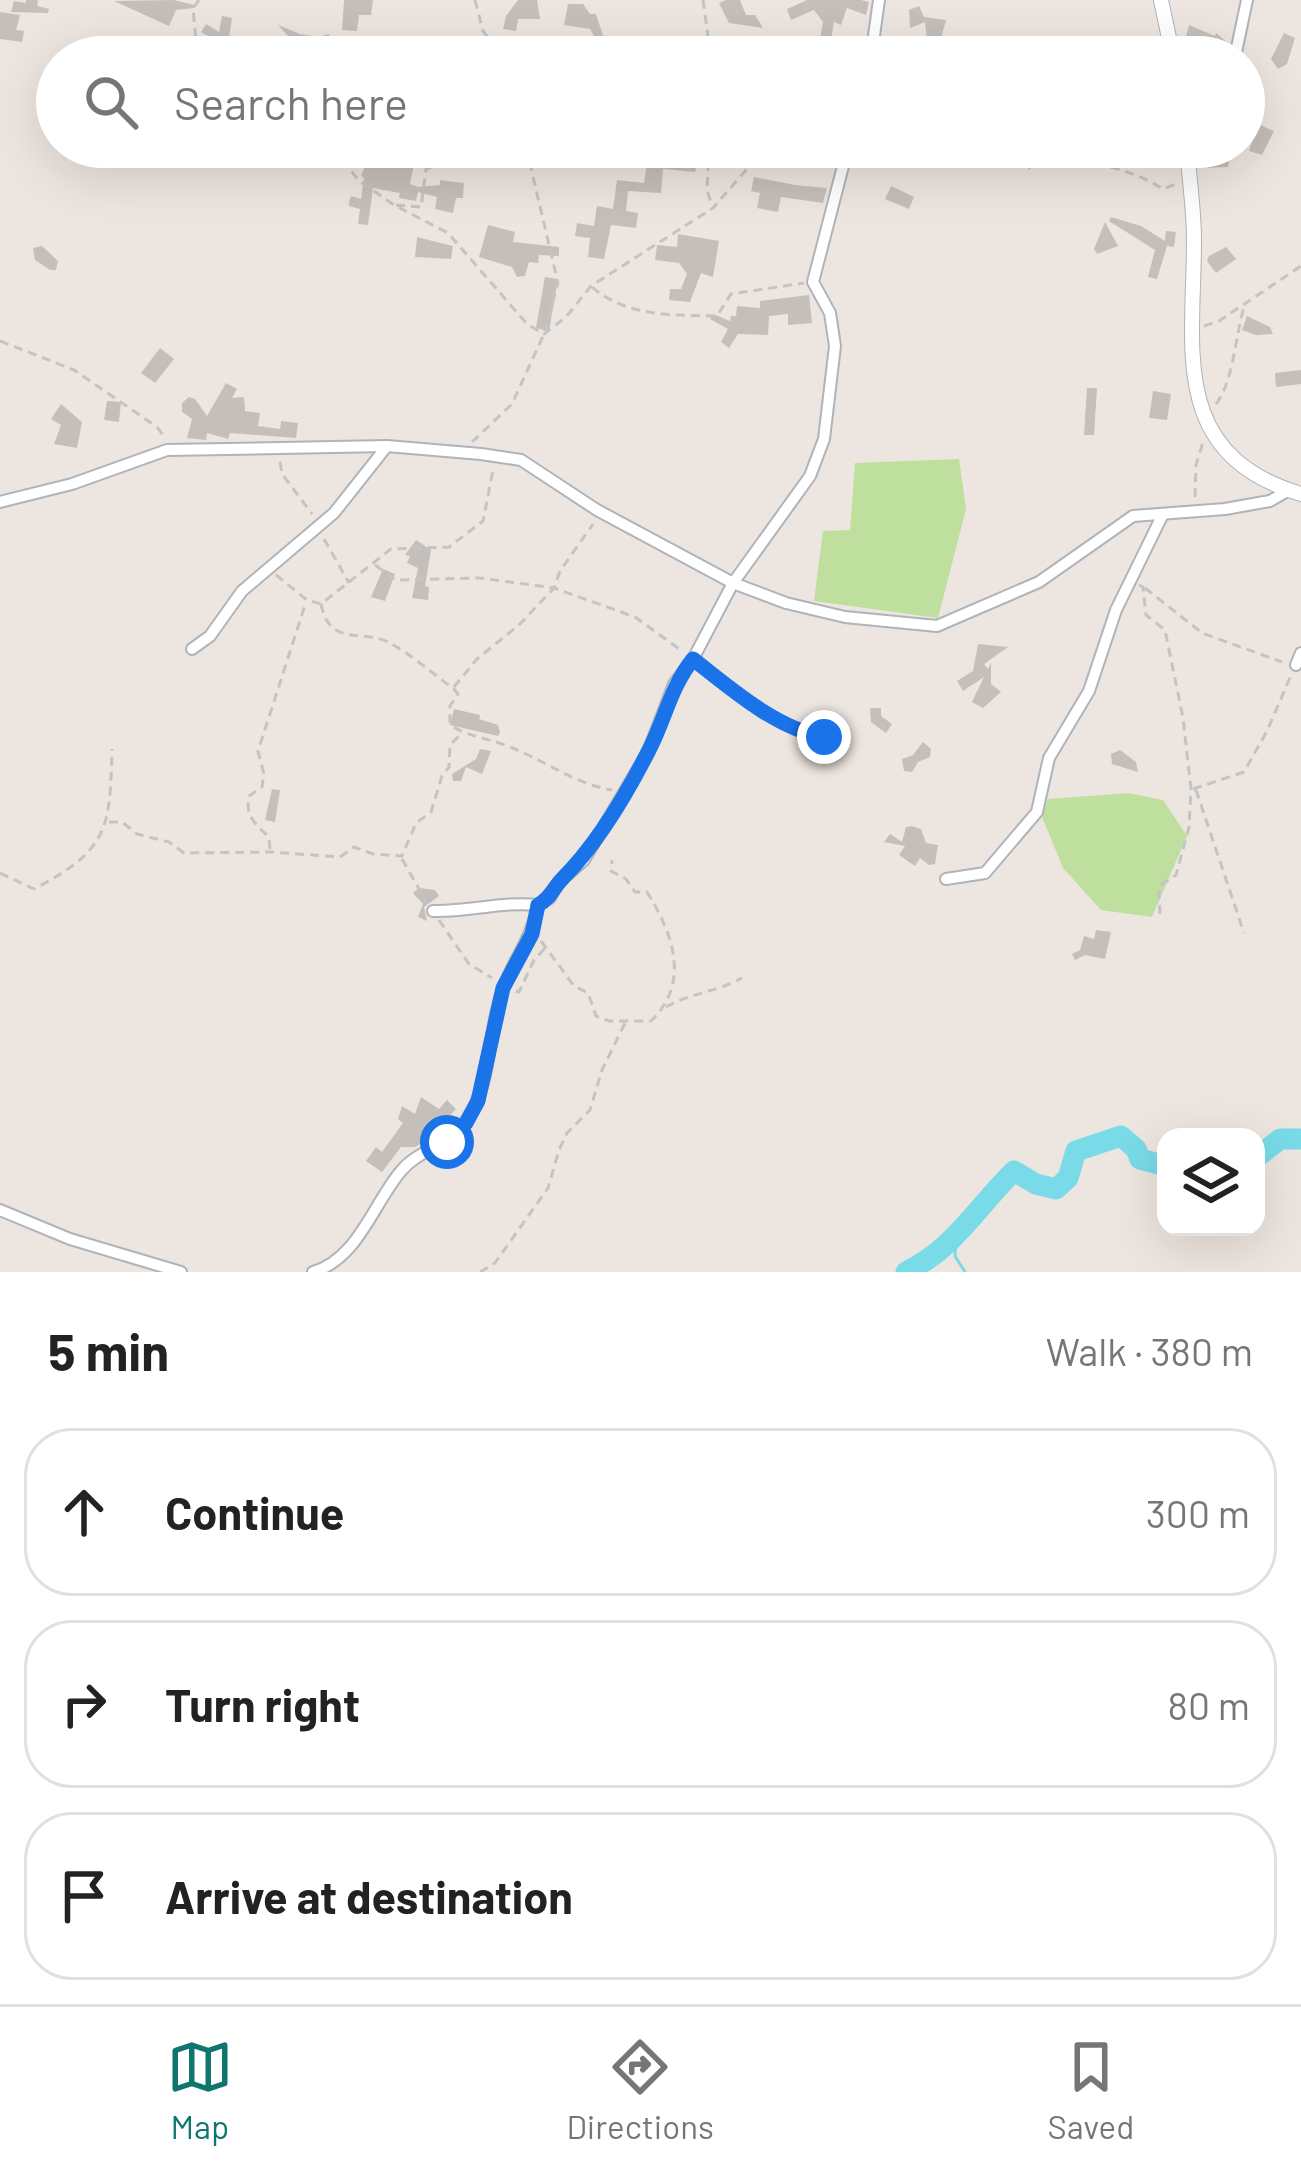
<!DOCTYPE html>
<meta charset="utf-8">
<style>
body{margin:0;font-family:Barlow,sans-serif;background:#f6f6f6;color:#222}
.controls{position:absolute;right:36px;bottom:36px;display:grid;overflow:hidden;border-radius:24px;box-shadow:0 12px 48px #0002}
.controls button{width:108px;height:108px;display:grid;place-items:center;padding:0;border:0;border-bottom:3px solid #e0e0e0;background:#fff;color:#222;font:60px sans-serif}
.stop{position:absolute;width:36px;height:36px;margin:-27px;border:9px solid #1a73e8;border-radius:50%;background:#fff}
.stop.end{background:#1a73e8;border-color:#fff;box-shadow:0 3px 12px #0008}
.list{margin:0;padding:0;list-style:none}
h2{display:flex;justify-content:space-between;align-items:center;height:156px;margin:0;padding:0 48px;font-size:51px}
h2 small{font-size:39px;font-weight:400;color:#767676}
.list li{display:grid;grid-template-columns:78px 1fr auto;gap:36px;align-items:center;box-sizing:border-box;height:168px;margin:0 24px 24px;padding:0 24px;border:3px solid #e0e0e0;border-radius:48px}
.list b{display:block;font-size:45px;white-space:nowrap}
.list em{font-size:39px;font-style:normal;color:#767676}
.icon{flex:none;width:66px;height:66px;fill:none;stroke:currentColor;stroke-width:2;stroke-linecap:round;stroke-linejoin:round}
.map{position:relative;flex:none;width:1301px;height:1272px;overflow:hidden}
.search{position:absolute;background:#fff;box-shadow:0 12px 48px #0002;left:36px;right:36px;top:36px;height:132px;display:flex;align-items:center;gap:30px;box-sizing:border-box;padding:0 42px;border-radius:66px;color:#767676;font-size:45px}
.sheet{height:732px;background:#fff}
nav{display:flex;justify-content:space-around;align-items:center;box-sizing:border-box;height:168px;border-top:3px solid #e0e0e0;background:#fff;font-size:33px;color:#767676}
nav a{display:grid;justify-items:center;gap:6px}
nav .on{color:#0f766e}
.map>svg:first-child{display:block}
.green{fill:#bfdf9f}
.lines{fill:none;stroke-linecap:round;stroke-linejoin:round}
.stream{stroke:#79dbe8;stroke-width:3}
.river{stroke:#79dbe8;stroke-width:21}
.building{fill:#c5bfbb}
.minor-casing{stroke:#afb3bb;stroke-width:14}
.tertiary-casing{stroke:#afb3bb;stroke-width:16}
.path{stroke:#c4c4c4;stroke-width:3;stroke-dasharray:9 6;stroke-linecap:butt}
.minor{stroke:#fff;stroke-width:10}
.tertiary{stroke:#fff;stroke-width:14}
.route{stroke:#1a73e8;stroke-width:15}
</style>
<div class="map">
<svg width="1301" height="1272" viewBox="0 0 1301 1272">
<rect width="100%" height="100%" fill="#ede5df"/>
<g class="green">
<path d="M959 459 966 509 938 618 814 601 823 531 850 530 855 463Z"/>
<path d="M1128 793 1163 800 1187 836 1152 917 1101 910 1063 868 1042 817 1048 799Z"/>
</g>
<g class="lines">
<path class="stream" d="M956 1239 955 1256 965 1272"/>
<g class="river">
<path d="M1256 1158 1280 1139H1301"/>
<path d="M906 1272C954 1249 977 1207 1014 1171L1036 1184 1056 1189 1068 1178 1076 1151 1121 1136 1136 1149 1140 1159 1166 1166"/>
</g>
</g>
<g class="building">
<path d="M26 0H38L37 6 49 9 48 13 11 12 14 1 26 3Z"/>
<path d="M174 0 194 5V8L176 10 169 26 114 1Z"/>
<path d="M344 0H373L371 15H359L357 31 342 30Z"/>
<path d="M518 0H537L540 19H518L516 31 503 29 506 16Z"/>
<path d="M726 0H740L746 15H755L763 28 729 23 719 3Z"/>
<path d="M807 0H861L869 2 866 15 847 8 841 25 834 22 828 57H817L823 22 814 10 791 20 787 9Z"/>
<path d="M568 4H583L590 14H596L609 54 605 55 590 29 564 25Z"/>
<path d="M919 6 924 17 946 20 936 57H929L925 22 910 28 909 10Z"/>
<path d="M0 12 20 15 16 30 24 31 22 42 0 39Z"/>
<path d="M222 16 232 18 229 38 237 40 232 55 221 52 223 45 201 32 206 24 219 32Z"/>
<path d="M278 25 300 34 318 37 329 34 330 47H312V55H305Z"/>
<path d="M1189 25 1215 36 1216 33 1228 43 1225 57H1203L1183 48Z"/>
<path d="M1284 33 1295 38 1287 64 1278 69 1271 59Z"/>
<path d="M1258 124 1274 131 1262 155 1249 151Z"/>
<path d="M784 147 819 150 818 160 783 151Z"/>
<path d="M1210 152 1230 155 1228 167 1204 168 1200 156Z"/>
<path d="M660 155 698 160 695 172 663 169 661 193 628 191 626 211 638 213 636 228 611 225 604 259 588 257 590 238 575 236 577 223 594 226 597 206 613 209 617 180 644 183 647 162 659 163Z"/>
<path d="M368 159 389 168 390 161 414 165 410 184 418 187 440 185V180L464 183 463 198H456L453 213 435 209 437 197 418 192 416 201 399 198 400 193 373 188 368 225 358 224 360 209 349 206V202L351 196 361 199 364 178 361 176Z"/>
<path d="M754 177 795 185 827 188 823 203 781 197 778 212 757 208 760 193 751 191Z"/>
<path d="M891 186 914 197 909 209 885 199Z"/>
<path d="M1111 217 1141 226 1165 241 1166 231 1176 232 1174 247 1167 246 1157 279 1148 277 1155 250 1109 221Z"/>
<path d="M1105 222 1118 246 1097 254 1094 249Z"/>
<path d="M488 225 515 232 513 242 559 247V256L539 255 538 263 529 262 525 276 517 277 512 267 479 257Z"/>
<path d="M678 234 719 241 713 277 701 273 690 302 669 300 670 289H681L687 274 679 263 655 260 657 245 677 247Z"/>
<path d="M417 237 453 246 451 259 415 257Z"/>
<path d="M42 246 58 261 56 270H50L35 260 33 248Z"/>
<path d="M1226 247 1236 259 1216 273 1207 261 1209 256Z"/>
<path d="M545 277 558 279 549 331 536 328Z"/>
<path d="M809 295 812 323 788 325V314L769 316 768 335 738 334 729 348 721 342 728 329 710 319 713 314 730 321 731 316H736L737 306 760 308V301Z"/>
<path d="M1247 316 1270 327 1273 334 1256 335 1242 330Z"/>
<path d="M160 348 174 359 155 383 141 373Z"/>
<path d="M1301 370V384L1276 387 1275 373Z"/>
<path d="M226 383 237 389 232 398 244 397 245 411 260 413 258 426 280 429 281 421 298 423 296 438 230 433 228 439 207 433 206 440 187 438 192 419 182 412V403L189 397 195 399 207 416Z"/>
<path d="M1087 388H1097L1094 435H1084Z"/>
<path d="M1153 391 1171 394 1167 420 1149 418Z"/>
<path d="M107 401 121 402 119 422 104 420Z"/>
<path d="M61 404 82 422 77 448 54 444 61 425 51 419Z"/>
<path d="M416 540 431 550 425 586 429 587 428 600 412 598 418 568 407 563 410 556 405 555Z"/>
<path d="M383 569 395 574 385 601 371 597Z"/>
<path d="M978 644 1008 647 984 664 988 669 991 663V684L1001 692 983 708 972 702 984 677 963 691 957 681 973 671Z"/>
<path d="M870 708H881V716L892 724 886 733 871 722Z"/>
<path d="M454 709 480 715 479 719 498 725 500 732 498 736 450 725Z"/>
<path d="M923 742 931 749 930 757 918 762 912 772 904 771 902 759 913 755Z"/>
<path d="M480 749 491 751 482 774 466 767 461 781H453L452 774 476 759Z"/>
<path d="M1120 750 1136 762 1138 772 1112 764 1111 754Z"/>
<path d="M272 789 280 790 275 822 265 820Z"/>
<path d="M912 826 921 829 926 843 938 845 935 864 929 865 920 858 915 866 899 855 905 846 884 842 890 834 902 842 906 827Z"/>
<path d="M419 888 435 890 439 896 424 907 427 921 418 917 423 904 413 893Z"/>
<path d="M1096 930 1111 932 1105 959 1085 955 1075 960 1072 954 1080 950 1084 936 1094 939Z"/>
<path d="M421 1097 439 1109 447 1100 456 1109 441 1125 443 1127 426 1141 415 1147H401L382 1172 366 1161 376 1147 382 1152 403 1123 398 1119 402 1106 415 1114Z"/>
</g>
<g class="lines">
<g class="minor-casing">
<g id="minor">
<path d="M871 57 879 0"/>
<path d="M1235 57 1247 0"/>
<path d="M0 502 72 484 167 450 387 446 481 454 521 460 597 510 733 583 786 603 845 617 937 626 1039 582 1133 516 1225 509 1270 501 1289 490"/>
<path d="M192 649 210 636 242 591 334 513 387 446"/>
<path d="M1296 665 1301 653"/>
<path d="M946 879 985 873 1037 812 1049 758 1089 691 1116 610 1162 516"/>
<path d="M433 911C469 912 503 901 538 905"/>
<path d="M0 1210 70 1239 181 1272"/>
<path d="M313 1272C358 1259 373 1204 401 1171 419 1149 450 1146 466 1121 493 1082 487 1032 503 989 514 958 532 939 538 905L550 898 558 883 584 860 648 752 674 684 693 659 733 583 810 476 824 439 835 346 830 313 813 282 848 147"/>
</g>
</g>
<g class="tertiary-casing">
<g id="tertiary">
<path d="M1161 0 1173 57"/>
<path d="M1187 147C1189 178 1194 209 1194 240 1194 349 1168 454 1301 494"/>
</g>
</g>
<g class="path">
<path d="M199 0 193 8 196 41 217 57"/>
<path d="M475 0 483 31 503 57"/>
<path d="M703 0 711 57"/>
<path d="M334 147 358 180 394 205 448 233 527 324 544 334 566 317 591 286 713 208 766 147"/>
<path d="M709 147 707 190 712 206"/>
<path d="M998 147 1030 168C1074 155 1124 165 1163 189L1176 184"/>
<path d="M1105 152 1119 168"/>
<path d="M396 205 421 207 426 169 442 165 462 153 524 149"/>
<path d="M592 287C626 317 674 315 717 316L731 294 804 283"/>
<path d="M1204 326 1219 321 1301 266"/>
<path d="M0 341 74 370 157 427 166 439"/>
<path d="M1216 404C1234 381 1235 335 1245 304"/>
<path d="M472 442 512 404 544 334 558 283 526 147"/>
<path d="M280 462 282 474 312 514"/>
<path d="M1195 497 1196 465 1203 442"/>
<path d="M324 539 349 583"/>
<path d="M375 565 396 580 480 578 554 588 635 617 682 651"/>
<path d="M276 575 307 600 321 604 391 549 449 547 483 521 493 470"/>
<path d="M1139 585 1143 587 1146 615 1165 630 1183 718 1191 789 1189 827 1176 875 1159 886 1160 919"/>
<path d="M1145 588 1202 633 1282 662"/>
<path d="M321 604C330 649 364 628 390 643 412 655 433 674 454 689L458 694 450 706V725C467 736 486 738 505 745 541 758 574 784 612 790"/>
<path d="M704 667 802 733 824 737"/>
<path d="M454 687 477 659 520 624 554 588 560 571 593 524"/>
<path d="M1193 789 1244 772 1267 731 1292 673"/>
<path d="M1196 790 1244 933"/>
<path d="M109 822H122L137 834 169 842 184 853 271 852 340 857 354 847 373 854 402 856 416 823 431 812 442 776 449 767 450 745 462 733"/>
<path d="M270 849 269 837C255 824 245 816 249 796L262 787 264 774 258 751 306 602"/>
<path d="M402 859 427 903"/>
<path d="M0 873 34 889C109 850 110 828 112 749"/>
<path d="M439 920 469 964 492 978"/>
<path d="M541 941 574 986 588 993 596 1016 609 1021H651C691 982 673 934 647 892H635L626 879 611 871 612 860"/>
<path d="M516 991 519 992 534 960 546 947"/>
<path d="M666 1007C690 993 717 992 742 978"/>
<path d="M480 1272 495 1263 548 1188 559 1150 567 1133 590 1110 602 1070 626 1021"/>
</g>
<use href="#minor" class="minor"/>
<use href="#tertiary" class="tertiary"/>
</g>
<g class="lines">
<path class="route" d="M447 1142 466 1123 478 1101 503 988 532 934 538 905C551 898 553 888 563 878 598 843 625 797 648 752 665 720 670 688 693 659 731 689 777 729 824 737"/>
</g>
</svg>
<div class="controls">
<button><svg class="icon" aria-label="layers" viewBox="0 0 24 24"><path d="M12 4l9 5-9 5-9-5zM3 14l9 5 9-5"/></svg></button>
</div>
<div class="stop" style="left:447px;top:1142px"></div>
<div class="stop end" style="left:824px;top:737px"></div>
<div class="search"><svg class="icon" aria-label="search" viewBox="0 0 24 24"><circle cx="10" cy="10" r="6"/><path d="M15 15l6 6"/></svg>Search here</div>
</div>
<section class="sheet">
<h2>5 min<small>Walk · 380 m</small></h2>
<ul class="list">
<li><svg class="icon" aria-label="ahead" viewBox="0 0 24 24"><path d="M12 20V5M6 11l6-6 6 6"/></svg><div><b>Continue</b></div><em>300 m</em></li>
<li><svg class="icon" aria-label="right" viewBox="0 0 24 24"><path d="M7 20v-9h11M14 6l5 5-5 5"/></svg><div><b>Turn right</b></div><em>80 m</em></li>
<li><svg class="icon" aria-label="arrive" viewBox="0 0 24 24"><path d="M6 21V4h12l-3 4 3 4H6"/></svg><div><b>Arrive at destination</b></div></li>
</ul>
</section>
<nav>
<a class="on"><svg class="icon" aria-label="map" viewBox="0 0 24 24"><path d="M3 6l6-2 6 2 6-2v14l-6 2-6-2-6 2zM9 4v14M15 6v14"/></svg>Map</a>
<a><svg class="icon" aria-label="directions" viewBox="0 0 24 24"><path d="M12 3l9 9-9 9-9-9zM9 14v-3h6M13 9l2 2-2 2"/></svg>Directions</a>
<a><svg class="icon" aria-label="saved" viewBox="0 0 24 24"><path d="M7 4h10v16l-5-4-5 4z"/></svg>Saved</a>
</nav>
